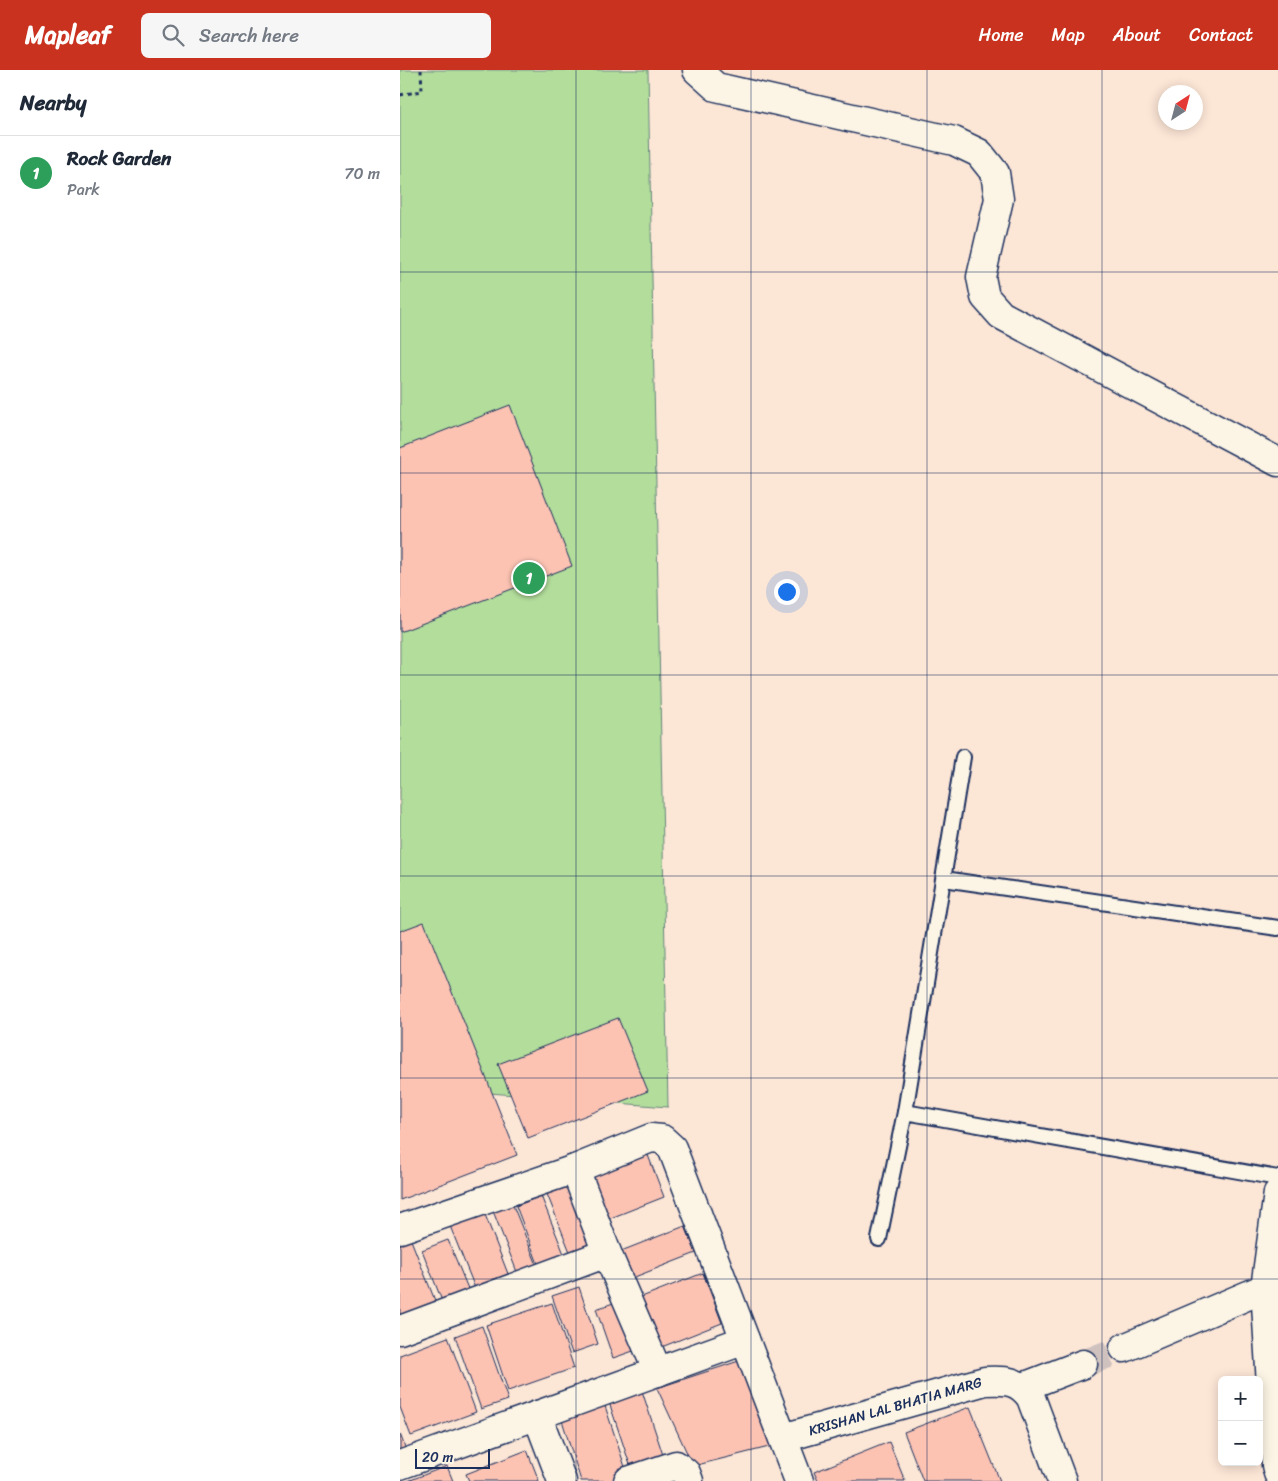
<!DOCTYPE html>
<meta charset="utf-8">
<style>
body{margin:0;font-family:Sriracha,sans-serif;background:#f6f6f7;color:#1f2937}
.controls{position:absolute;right:15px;bottom:15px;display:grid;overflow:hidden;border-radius:8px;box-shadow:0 2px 12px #0003}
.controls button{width:45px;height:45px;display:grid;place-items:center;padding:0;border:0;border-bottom:1px solid #e0e1e3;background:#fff;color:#1f2937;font:25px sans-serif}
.compass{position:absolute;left:758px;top:15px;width:45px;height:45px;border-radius:50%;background:#fff;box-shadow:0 2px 12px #0003;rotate:36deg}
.scale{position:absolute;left:15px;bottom:12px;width:75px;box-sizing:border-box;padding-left:5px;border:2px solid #1b2f5e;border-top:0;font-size:14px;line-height:18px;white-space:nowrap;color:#1b2f5e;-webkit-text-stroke:4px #fcf5e5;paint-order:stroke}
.you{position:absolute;left:386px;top:521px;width:18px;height:18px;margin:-12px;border:4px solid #fff;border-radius:50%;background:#1a73e8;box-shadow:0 0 0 8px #1a73e833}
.badge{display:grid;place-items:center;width:32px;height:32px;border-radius:50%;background:#c8321e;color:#fff;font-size:16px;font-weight:700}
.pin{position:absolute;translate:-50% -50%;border:2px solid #fff;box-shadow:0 1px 5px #0006}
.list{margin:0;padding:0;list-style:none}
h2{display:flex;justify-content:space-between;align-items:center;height:65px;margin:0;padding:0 20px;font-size:21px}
h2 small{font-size:16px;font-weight:400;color:#747a83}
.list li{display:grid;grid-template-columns:32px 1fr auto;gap:15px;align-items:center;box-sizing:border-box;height:75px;padding:0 20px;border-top:1px solid #e0e1e3}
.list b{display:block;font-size:19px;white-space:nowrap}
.list p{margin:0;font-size:16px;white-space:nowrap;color:#747a83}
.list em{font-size:16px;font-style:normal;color:#747a83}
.icon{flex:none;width:28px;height:28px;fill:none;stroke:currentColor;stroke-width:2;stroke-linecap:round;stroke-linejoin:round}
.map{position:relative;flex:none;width:878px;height:1411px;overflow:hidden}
header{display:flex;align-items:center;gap:30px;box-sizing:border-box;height:70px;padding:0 25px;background:#c8321e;color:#fff}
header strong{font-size:24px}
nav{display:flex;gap:28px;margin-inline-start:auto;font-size:18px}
.search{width:350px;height:45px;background:#f6f6f7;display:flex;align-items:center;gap:12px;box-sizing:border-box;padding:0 18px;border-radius:8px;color:#747a83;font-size:19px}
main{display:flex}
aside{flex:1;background:#fff}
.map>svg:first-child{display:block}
.green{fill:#b2dd9b;stroke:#66867c}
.building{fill:#fcc3b3;stroke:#1b2f5e}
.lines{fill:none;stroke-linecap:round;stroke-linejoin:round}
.street-tunnel{stroke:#cfc1be;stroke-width:28;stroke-dasharray:28 14;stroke-linecap:butt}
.lane-casing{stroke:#1b2f5e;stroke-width:18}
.street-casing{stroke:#1b2f5e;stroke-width:31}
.path{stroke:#1b2f5e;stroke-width:3;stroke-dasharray:4 4;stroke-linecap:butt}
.lane{stroke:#fcf5e5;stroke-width:14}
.street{stroke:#fcf5e5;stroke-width:28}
.grid{fill:none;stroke:#1b2f5e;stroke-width:1;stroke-opacity:0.55}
.labels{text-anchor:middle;stroke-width:4;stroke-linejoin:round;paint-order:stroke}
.street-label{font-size:14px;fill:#1b2f5e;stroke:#fcf5e5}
</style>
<header>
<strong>Mapleaf</strong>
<div class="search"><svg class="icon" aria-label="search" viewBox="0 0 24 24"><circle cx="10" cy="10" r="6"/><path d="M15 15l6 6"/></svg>Search here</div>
<nav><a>Home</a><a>Map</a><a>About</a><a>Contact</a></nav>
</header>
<main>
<aside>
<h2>Nearby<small></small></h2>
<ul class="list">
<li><span class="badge" style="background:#2e9e5b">1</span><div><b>Rock Garden</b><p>Park</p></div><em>70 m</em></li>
</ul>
</aside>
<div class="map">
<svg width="878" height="1411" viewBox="0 0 878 1411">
<rect width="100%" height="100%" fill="#fce6d6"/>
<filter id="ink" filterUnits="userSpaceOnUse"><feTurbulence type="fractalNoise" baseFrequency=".02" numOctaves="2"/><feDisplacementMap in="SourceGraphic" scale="10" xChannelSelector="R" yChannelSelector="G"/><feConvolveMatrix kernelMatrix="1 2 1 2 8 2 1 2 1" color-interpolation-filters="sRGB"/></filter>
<g filter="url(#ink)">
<path class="green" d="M0 0H248L268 1037 0 1016Z"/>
<g class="building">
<path d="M110 335 172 496 0 562V378Z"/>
<path d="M24 852 117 1085 0 1130V861Z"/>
<path d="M218 948 248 1021 128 1068 98 994Z"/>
<path d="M246 1080 264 1127 203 1151 185 1104Z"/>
<path d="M175 1113 198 1171 170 1182 147 1124Z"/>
<path d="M141 1126 166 1189 140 1199 116 1136Z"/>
<path d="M112 1133 139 1200 119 1207 93 1141Z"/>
<path d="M84 1142 110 1209 77 1223 50 1156Z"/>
<path d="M285 1156 296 1183 227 1210 216 1183Z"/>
<path d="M11 1170 36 1233 0 1247V1174Z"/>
<path d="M48 1170 71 1226 44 1236 22 1180Z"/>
<path d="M303 1203 322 1253 259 1278 239 1228Z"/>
<path d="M179 1217 198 1274 172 1283 152 1226Z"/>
<path d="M222 1230 239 1279 213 1288 196 1239Z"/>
<path d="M152 1233 174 1298 108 1321 86 1255Z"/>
<path d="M82 1256 108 1330 81 1339 55 1266Z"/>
<path d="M48 1267 76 1342 11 1366 0 1337V1285Z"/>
<path d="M348 1288 377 1375 293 1396 257 1318Z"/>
<path d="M242 1321 264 1388 231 1398 209 1332Z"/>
<path d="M204 1333 228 1406 212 1411H181L161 1347Z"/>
<path d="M570 1337 600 1411H523L504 1362Z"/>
<path d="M0 1364 8 1385 0 1388Z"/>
<path d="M489 1372 505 1411H418L414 1402Z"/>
<path d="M127 1380 139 1411H69L66 1404Z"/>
<path d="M47 1396 53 1411H8Z"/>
</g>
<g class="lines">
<path class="street-tunnel" d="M683 1294 724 1278"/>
<g class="lane-casing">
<g id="lane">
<path d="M544 809 878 858"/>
<path d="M505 1042 878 1108"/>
<path d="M479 1169 505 1042 563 687"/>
</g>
</g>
<g class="street-casing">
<g id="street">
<path d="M297 0 316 17 554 71 579 83 595 103 599 129 581 207 585 227 601 245 878 392"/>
<path d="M175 1099 207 1183 258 1302"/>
<path d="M878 1123 865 1218 876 1395 878 1403"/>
<path d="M0 1159 175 1099 251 1068 262 1069 272 1078 399 1411"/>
<path d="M0 1260 207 1183"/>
<path d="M724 1278 865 1218"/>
<path d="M623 1317 683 1294"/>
<path d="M137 1345 162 1411"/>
<path d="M383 1368 585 1311C606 1310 619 1310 631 1328L662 1411"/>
<path d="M0 1395 345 1270"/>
<path d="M228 1411 276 1395 286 1403 289 1411"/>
</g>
</g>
<path class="path" d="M0 25 22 21 21 0"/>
<use href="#lane" class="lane"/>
<use href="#street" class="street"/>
</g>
</g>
<path class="grid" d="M176 0V1411M351 0V1411M527 0V1411M702 0V1411M0 202H878M0 403H878M0 605H878M0 806H878M0 1008H878M0 1209H878"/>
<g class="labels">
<g class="street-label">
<text transform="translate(495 1336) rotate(-16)" y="5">KRISHAN LAL BHATIA MARG</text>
</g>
</g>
</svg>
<div class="controls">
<button>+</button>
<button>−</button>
</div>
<svg class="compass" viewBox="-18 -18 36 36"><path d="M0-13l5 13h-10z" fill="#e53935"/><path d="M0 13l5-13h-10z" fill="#747a83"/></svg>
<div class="scale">20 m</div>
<div class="you"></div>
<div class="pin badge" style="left:129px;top:508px;background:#2e9e5b">1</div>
</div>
</main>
